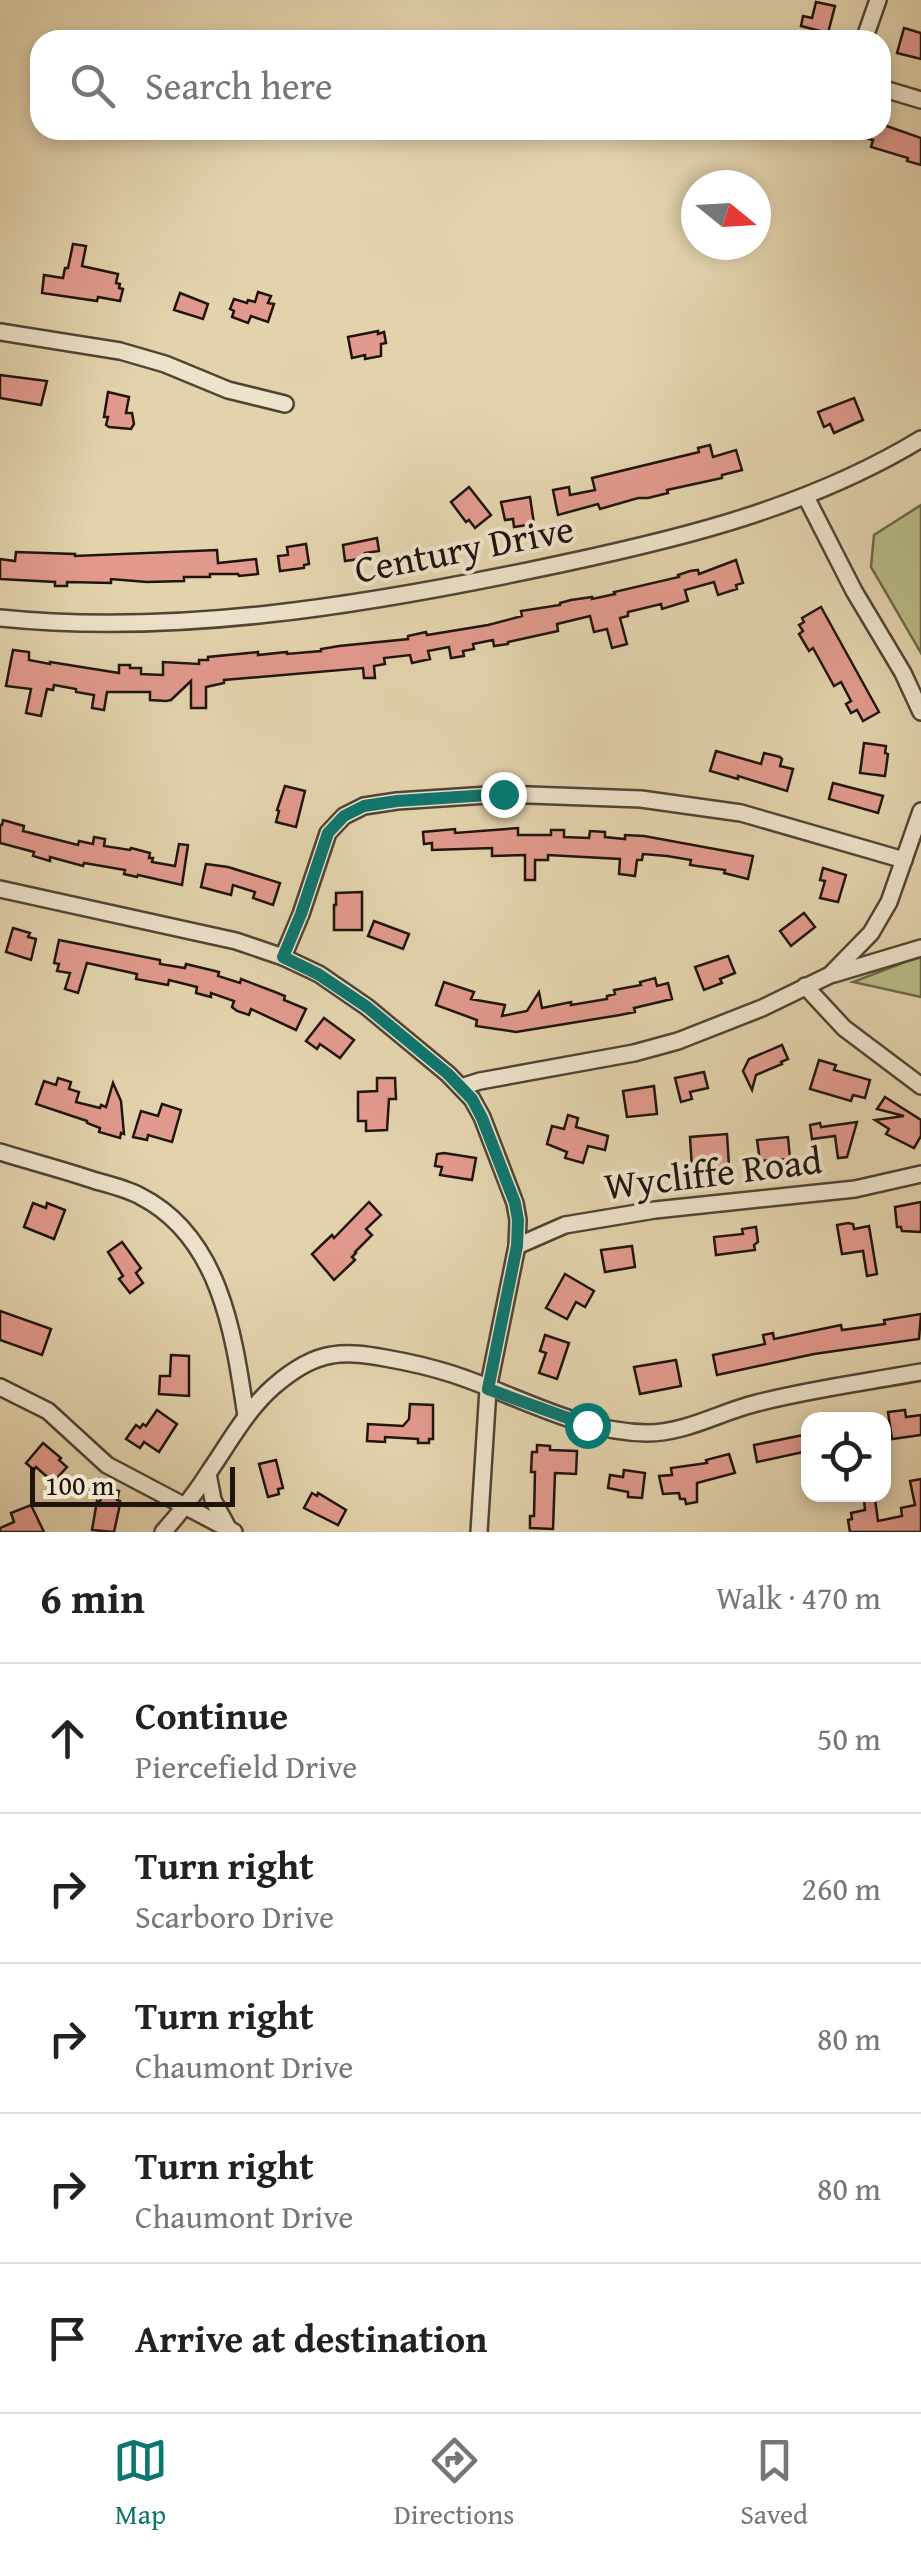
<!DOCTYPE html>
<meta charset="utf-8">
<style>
body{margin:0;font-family:"Gentium Book Plus",serif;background:#f2f2f2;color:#222}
.controls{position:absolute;right:30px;bottom:30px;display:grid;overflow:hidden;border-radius:20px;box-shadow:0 5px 15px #0003}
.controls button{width:90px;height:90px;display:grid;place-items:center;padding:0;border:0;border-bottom:2px solid #e0e0e0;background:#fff;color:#222;font:50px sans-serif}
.compass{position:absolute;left:681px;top:170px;width:90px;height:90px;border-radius:50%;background:#fff;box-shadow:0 5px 15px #0003;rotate:108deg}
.scale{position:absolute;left:30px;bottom:25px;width:205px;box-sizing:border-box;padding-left:10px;border:5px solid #1f140d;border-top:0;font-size:28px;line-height:35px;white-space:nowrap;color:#1f140d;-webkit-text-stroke:8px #ede2ca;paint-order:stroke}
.stop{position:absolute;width:30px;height:30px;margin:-22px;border:8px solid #0f766e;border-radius:50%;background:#fff}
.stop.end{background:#0f766e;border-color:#fff;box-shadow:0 2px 10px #0008}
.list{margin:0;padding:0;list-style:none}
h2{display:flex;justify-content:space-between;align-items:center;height:130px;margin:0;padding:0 40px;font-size:42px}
h2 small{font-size:32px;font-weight:400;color:#767676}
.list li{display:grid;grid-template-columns:65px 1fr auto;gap:30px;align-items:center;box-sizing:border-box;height:150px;padding:0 40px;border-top:2px solid #e0e0e0}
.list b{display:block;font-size:38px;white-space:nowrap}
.list p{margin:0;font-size:32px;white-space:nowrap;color:#767676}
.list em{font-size:32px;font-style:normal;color:#767676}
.icon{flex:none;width:55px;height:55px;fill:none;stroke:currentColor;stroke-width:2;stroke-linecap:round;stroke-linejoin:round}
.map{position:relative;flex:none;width:921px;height:1532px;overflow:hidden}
.search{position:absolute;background:#fff;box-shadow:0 5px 15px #0003;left:30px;right:30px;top:30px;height:110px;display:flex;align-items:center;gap:25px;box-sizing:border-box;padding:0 35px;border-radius:30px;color:#767676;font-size:38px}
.sheet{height:880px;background:#fff}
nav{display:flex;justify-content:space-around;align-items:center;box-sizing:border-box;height:140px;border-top:2px solid #e0e0e0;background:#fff;font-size:28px;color:#767676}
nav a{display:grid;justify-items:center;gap:5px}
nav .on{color:#0f766e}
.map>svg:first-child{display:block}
.green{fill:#b8bb86;stroke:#6c684a;stroke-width:2.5}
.building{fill:#e29a8e;stroke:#1f140d;stroke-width:2.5}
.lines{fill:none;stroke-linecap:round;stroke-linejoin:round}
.street-casing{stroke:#504435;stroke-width:20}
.street{stroke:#ede2ca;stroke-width:15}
.route{stroke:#0f766e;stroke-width:12}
.labels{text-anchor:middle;stroke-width:8;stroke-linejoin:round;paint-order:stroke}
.street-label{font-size:38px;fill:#1f140d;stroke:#ede2ca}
</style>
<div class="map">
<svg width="921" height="1532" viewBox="0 0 921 1532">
<rect width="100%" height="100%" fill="#e3d3ad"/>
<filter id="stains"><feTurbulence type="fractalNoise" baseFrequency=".002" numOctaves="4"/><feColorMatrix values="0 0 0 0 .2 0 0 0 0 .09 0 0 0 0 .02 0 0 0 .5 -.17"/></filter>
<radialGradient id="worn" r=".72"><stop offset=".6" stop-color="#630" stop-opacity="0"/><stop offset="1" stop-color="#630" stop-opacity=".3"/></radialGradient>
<g class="green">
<path d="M921 505V653L871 567 874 535Z"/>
<path d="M921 956V997L853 982Z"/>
</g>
<g class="building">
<path d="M816 2 835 6 828 33 801 26 803 16 812 18Z"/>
<path d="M904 28 921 33V59L897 53Z"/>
<path d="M881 124 921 138V165L907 161 908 158 871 147 873 140 849 134 850 130H881Z"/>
<path d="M73 244 86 246 82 266 118 274 116 283 120 284 119 288 123 289 120 301 98 297 97 301 42 293 44 275 63 278 65 268H68Z"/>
<path d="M258 292 271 296 268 303 274 304 268 322 251 316 248 323 232 317 234 311 230 309 234 299 247 303 248 300 255 302Z"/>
<path d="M180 293 208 304 203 319 174 310Z"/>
<path d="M378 331V334L384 332 386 343 381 344V356L365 359V355L352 358 348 337Z"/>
<path d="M0 375 47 381 41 405 0 398Z"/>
<path d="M108 392 129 397 126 413H132L134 424 131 429 109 427 106 425 108 417H104Z"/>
<path d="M854 398 863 420 834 433 830 424 824 427 818 412Z"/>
<path d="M710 445 713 457 736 450 742 470 722 475V478L667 490 668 493 648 498H638L600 509 598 504 558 515 553 490 569 487 570 495 595 490 592 478 699 452 698 448Z"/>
<path d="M469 487 491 515 475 528 469 520 466 522 451 502Z"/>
<path d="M530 497 534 524 514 527 513 519 505 520 501 502Z"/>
<path d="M377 538 379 551 365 553 366 558 345 561 343 545Z"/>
<path d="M306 544 309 564 304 565V568L280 571 278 556 288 555 287 547Z"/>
<path d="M217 550 218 563 256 559 258 574 239 576 238 574H210V577H184V581L147 582 111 579V583L67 582V586H55V582L0 579V559L15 561 16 552 75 554V556Z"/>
<path d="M736 560 743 583 736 585 737 589 718 595 714 582 685 590 688 601 662 609 661 604 628 612V616L620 618 627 644 612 648 607 629 594 632 590 616 557 624 558 631 508 642V644L494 646 493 640 473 644 474 649 463 651 464 656 451 658 449 647 428 651 430 659 412 663 410 655 384 658 385 664 374 666 375 678H364L363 668 224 680V683L206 687V708H191V681L171 700 166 701 150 700V692H107L104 710 92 708 94 695 76 692V689L54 685 53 690 47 689 41 716 26 713 31 689 6 686 13 650 29 652V660L50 664V662L119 673V665H130V668H141V674L163 675V662L199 664V660H208V657L258 652V655L287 652V654L321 651V649L339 646 408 639V636L426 632 427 635 488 625 522 616 521 611 560 605V603L571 600 592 597V599L615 594 614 592 679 577 678 575 690 571 698 570 699 574Z"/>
<path d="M821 607 879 712 863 721 857 710 851 713 846 704 851 701 841 682 834 686 813 648 809 651 799 634 803 631 799 625 804 622 802 618Z"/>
<path d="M864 743 886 746 885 753 888 754 885 776 860 773Z"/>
<path d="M716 751 761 764 764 753 780 757 782 759 780 766 793 769 787 791 738 776V779L710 771Z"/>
<path d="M833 783 883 796 878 813 829 799Z"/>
<path d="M285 786 305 791 296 827 276 822 279 811 277 810Z"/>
<path d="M3 820 24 826 23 831 78 845 79 841 93 844 94 837 105 839 104 846 130 850 131 848 150 853 149 858H153L152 862 175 866 179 844 188 845 182 885 138 875 137 877 124 874 125 870 84 863 83 866 50 857V861L33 856 34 852 0 843V825H2Z"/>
<path d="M518 828V835H551V830H564V837L589 838 590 831 605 832V837L625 839V835L644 836 753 856 748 879 724 873 725 870 690 865 691 860 667 856 643 854 642 860H637L635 876 619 874 620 859 548 855V860H535V880H525V855L492 856V848L432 850V843L424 844 423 832 455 829V833Z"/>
<path d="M206 864 228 867 280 883 273 905 253 898 255 892 233 885 231 895 201 887Z"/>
<path d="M823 868 846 875 838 902 820 898 825 881 820 880Z"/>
<path d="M362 892V930H334V905H336V893Z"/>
<path d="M804 913 815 927 791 946 780 931Z"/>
<path d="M374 921 409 934 403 949 368 936Z"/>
<path d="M13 928 30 933 28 937 36 939 31 960 6 952Z"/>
<path d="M59 940 160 960V964L185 968 186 964 219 972 218 976 240 983 241 979 275 992 285 996 284 1000 306 1009 296 1030 251 1009 249 1015 237 1011 232 1007 234 1001 211 993V997L196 993 197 987 169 980 168 985 136 979 137 974 87 963 78 993 65 989 70 973 57 971 59 964 54 963Z"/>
<path d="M728 956 735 973 720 979 722 983 704 990 695 967Z"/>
<path d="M655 978 657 986 668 983 672 999 634 1008 635 1012 620 1015 516 1032 476 1026 477 1020 436 1005 444 982 474 992 471 999 505 1005 502 1016 527 1011 539 992 542 1008 571 1002V1005L607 999V996L615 994 614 990 641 985 640 982Z"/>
<path d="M324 1018 354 1040 340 1058 320 1044 317 1049 306 1041Z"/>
<path d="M782 1045 788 1059 781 1062 782 1064 756 1075 752 1090 743 1071 749 1059Z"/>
<path d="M819 1060 836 1065 834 1070 870 1080 865 1098 853 1095 851 1101 810 1089Z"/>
<path d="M704 1072 708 1088 690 1092 692 1099 681 1102 675 1078Z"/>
<path d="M58 1078 71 1082 69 1089 79 1092 76 1102 100 1108 101 1105 106 1107 113 1083 121 1101 124 1134 121 1133 120 1138 99 1132 100 1128 87 1123V1121L36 1104 44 1081 56 1085Z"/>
<path d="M377 1078H395L396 1099H389L387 1130 366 1131V1121H358V1092L377 1091Z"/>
<path d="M654 1086 657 1114 627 1117 623 1091Z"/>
<path d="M885 1097 921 1120V1136L914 1148 886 1134 889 1129 875 1120 904 1116 877 1109Z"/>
<path d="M162 1104 181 1110 172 1142 148 1135 147 1140 133 1137 141 1111 158 1116Z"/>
<path d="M568 1115 578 1118 576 1127 608 1136 605 1150 588 1146 583 1163 565 1158 567 1152 547 1144 552 1126 564 1129Z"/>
<path d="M857 1122 847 1157 838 1158 835 1136 812 1139 810 1125 820 1123 821 1127Z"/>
<path d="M727 1134 729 1166 692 1169 690 1137Z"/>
<path d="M788 1137 790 1159 760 1161 757 1140Z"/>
<path d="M444 1153 476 1158 472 1180 440 1175 442 1167 435 1166 437 1154Z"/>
<path d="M369 1202 381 1215 366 1229 372 1235 355 1252 356 1253 352 1257 355 1260 334 1280 312 1254 332 1235 334 1238Z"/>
<path d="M921 1202V1232L902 1231 901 1227H897L895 1207Z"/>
<path d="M33 1203 46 1208 47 1203 65 1210 54 1239 24 1227Z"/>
<path d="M848 1223 853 1224 854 1229 869 1226 877 1274 867 1276 863 1251 842 1254 837 1225Z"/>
<path d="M756 1227 758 1242 754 1245 755 1250 716 1255 714 1237 743 1234 742 1229Z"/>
<path d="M122 1242 141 1268 136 1273 143 1283 130 1293 119 1279 123 1276 108 1252Z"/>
<path d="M632 1246 635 1267 605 1272 601 1250Z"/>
<path d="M565 1274 594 1291 585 1307 576 1302 567 1319 546 1308Z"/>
<path d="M0 1311 51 1329 42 1355 0 1340Z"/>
<path d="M921 1314 919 1339 814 1354 717 1375 713 1355 765 1344 763 1335 773 1333 774 1339 841 1325 842 1330 885 1324 884 1320Z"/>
<path d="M545 1335 569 1343 557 1379 539 1373 546 1353 540 1351Z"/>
<path d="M171 1355 189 1356V1396L159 1394 160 1376H170Z"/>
<path d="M676 1360 681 1386 640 1394 634 1367Z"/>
<path d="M410 1404 433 1405V1439H429V1443H418V1439L385 1437V1442L367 1441 368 1424 403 1426 409 1419Z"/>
<path d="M157 1410 177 1424 159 1452 144 1442 140 1448 126 1439 136 1425 140 1428 143 1424 146 1426Z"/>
<path d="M905 1410 906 1417 921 1415V1435L892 1439 888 1412Z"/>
<path d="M808 1434V1451L757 1462 754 1445Z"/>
<path d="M43 1443 61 1458 59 1460 67 1467 53 1482 36 1467 34 1470 26 1463Z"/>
<path d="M537 1445 550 1446V1450L577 1451 576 1474 555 1473 553 1529 530 1528V1516H534L535 1472H531L532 1452H537Z"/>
<path d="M729 1454 735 1473 697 1483V1502L686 1504 685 1499H680L679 1493 663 1494 659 1476 672 1475 671 1468 707 1463 706 1460Z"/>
<path d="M276 1460 283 1488 278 1489 279 1494 268 1497 259 1464Z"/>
<path d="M624 1470 645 1473 642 1498 628 1497V1492L608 1488 610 1475 623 1477Z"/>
<path d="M921 1479V1532H850L848 1520 852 1519 851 1513 865 1510 864 1500 875 1499 878 1521 902 1516 901 1508 915 1505 910 1481Z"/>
<path d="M103 1488 119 1491 117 1500 120 1501 119 1509 114 1532 92 1530 97 1501 100 1502Z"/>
<path d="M312 1493 317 1496 318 1493 346 1510 338 1525 304 1508Z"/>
<path d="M31 1505 44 1532H0V1528L14 1522 11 1513Z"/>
</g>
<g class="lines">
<g class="street-casing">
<g id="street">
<path d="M864 40 878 0"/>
<path d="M881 88 921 100"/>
<path d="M0 332 120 351 165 364 228 390 285 404"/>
<path d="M806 497 854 591 903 673 921 712"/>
<path d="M0 618C173 636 358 606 527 571 663 543 801 512 921 439"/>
<path d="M0 889 236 941 283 957 319 974 367 1007 448 1074 472 1099 482 1117 515 1203 518 1220 517 1246 488 1389 479 1532"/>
<path d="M283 957 301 914 328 833 344 816 364 806 397 801 503 794 641 799 741 813 904 860"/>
<path d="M834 974 921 948"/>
<path d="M805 986 844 1028 921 1086"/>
<path d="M461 1087 480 1081 634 1053 678 1041 762 1008 830 975 871 933 889 902 921 811"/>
<path d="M0 1152C32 1162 64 1170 96 1181 111 1185 127 1189 140 1196 221 1237 234 1336 246 1416"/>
<path d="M517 1246 565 1225 655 1210 855 1189 921 1174"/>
<path d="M0 1387 48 1411 107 1465 234 1532"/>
<path d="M208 1474 213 1500 227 1526"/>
<path d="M163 1532C180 1513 195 1494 209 1472 229 1443 246 1411 273 1387 289 1373 311 1358 332 1355 350 1352 368 1355 385 1358 408 1362 430 1367 452 1374 517 1395 577 1432 647 1433 686 1433 720 1412 757 1403 811 1389 866 1382 921 1372"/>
</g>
</g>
<use href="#street" class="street"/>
</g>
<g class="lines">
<path class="route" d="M503 794 397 801 364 806 344 816 328 833 301 914 283 957 318 974 367 1007 448 1074 472 1099 482 1118 515 1203 518 1220 517 1246 488 1389 587 1425"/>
</g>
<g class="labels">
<g class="street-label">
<text transform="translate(464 549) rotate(-11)" y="13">Century Drive</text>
<text transform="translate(713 1173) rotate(-7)" y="13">Wycliffe Road</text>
</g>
</g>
<rect width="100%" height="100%" filter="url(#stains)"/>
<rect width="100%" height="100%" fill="url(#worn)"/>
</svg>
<div class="controls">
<button><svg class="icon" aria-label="locate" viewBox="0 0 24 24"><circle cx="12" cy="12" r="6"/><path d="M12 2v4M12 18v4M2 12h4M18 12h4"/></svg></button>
</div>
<svg class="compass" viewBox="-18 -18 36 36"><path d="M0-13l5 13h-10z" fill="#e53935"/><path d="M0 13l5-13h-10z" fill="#767676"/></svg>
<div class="scale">100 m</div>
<div class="stop" style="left:587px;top:1425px"></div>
<div class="stop end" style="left:503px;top:794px"></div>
<div class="search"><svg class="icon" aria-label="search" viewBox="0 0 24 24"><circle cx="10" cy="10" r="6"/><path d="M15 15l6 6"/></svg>Search here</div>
</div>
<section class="sheet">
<h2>6 min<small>Walk · 470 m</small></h2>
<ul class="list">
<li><svg class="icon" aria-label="ahead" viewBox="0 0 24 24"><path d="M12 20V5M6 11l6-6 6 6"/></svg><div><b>Continue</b><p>Piercefield Drive</p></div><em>50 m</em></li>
<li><svg class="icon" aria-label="right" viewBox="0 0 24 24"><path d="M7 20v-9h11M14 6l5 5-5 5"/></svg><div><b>Turn right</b><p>Scarboro Drive</p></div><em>260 m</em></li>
<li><svg class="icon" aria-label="right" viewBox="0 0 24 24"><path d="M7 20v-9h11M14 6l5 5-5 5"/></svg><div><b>Turn right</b><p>Chaumont Drive</p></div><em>80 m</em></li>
<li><svg class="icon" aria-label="right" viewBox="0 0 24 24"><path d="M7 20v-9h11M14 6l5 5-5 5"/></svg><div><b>Turn right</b><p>Chaumont Drive</p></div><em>80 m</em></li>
<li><svg class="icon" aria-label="arrive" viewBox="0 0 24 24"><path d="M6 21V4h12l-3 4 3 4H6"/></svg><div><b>Arrive at destination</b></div></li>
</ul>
</section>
<nav>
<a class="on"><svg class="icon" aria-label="map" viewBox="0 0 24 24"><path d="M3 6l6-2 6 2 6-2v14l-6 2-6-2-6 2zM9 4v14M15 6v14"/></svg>Map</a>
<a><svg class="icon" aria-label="directions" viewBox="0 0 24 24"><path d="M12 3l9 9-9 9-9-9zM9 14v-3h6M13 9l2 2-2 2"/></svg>Directions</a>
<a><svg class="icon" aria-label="saved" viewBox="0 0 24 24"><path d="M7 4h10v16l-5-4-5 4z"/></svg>Saved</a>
</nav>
